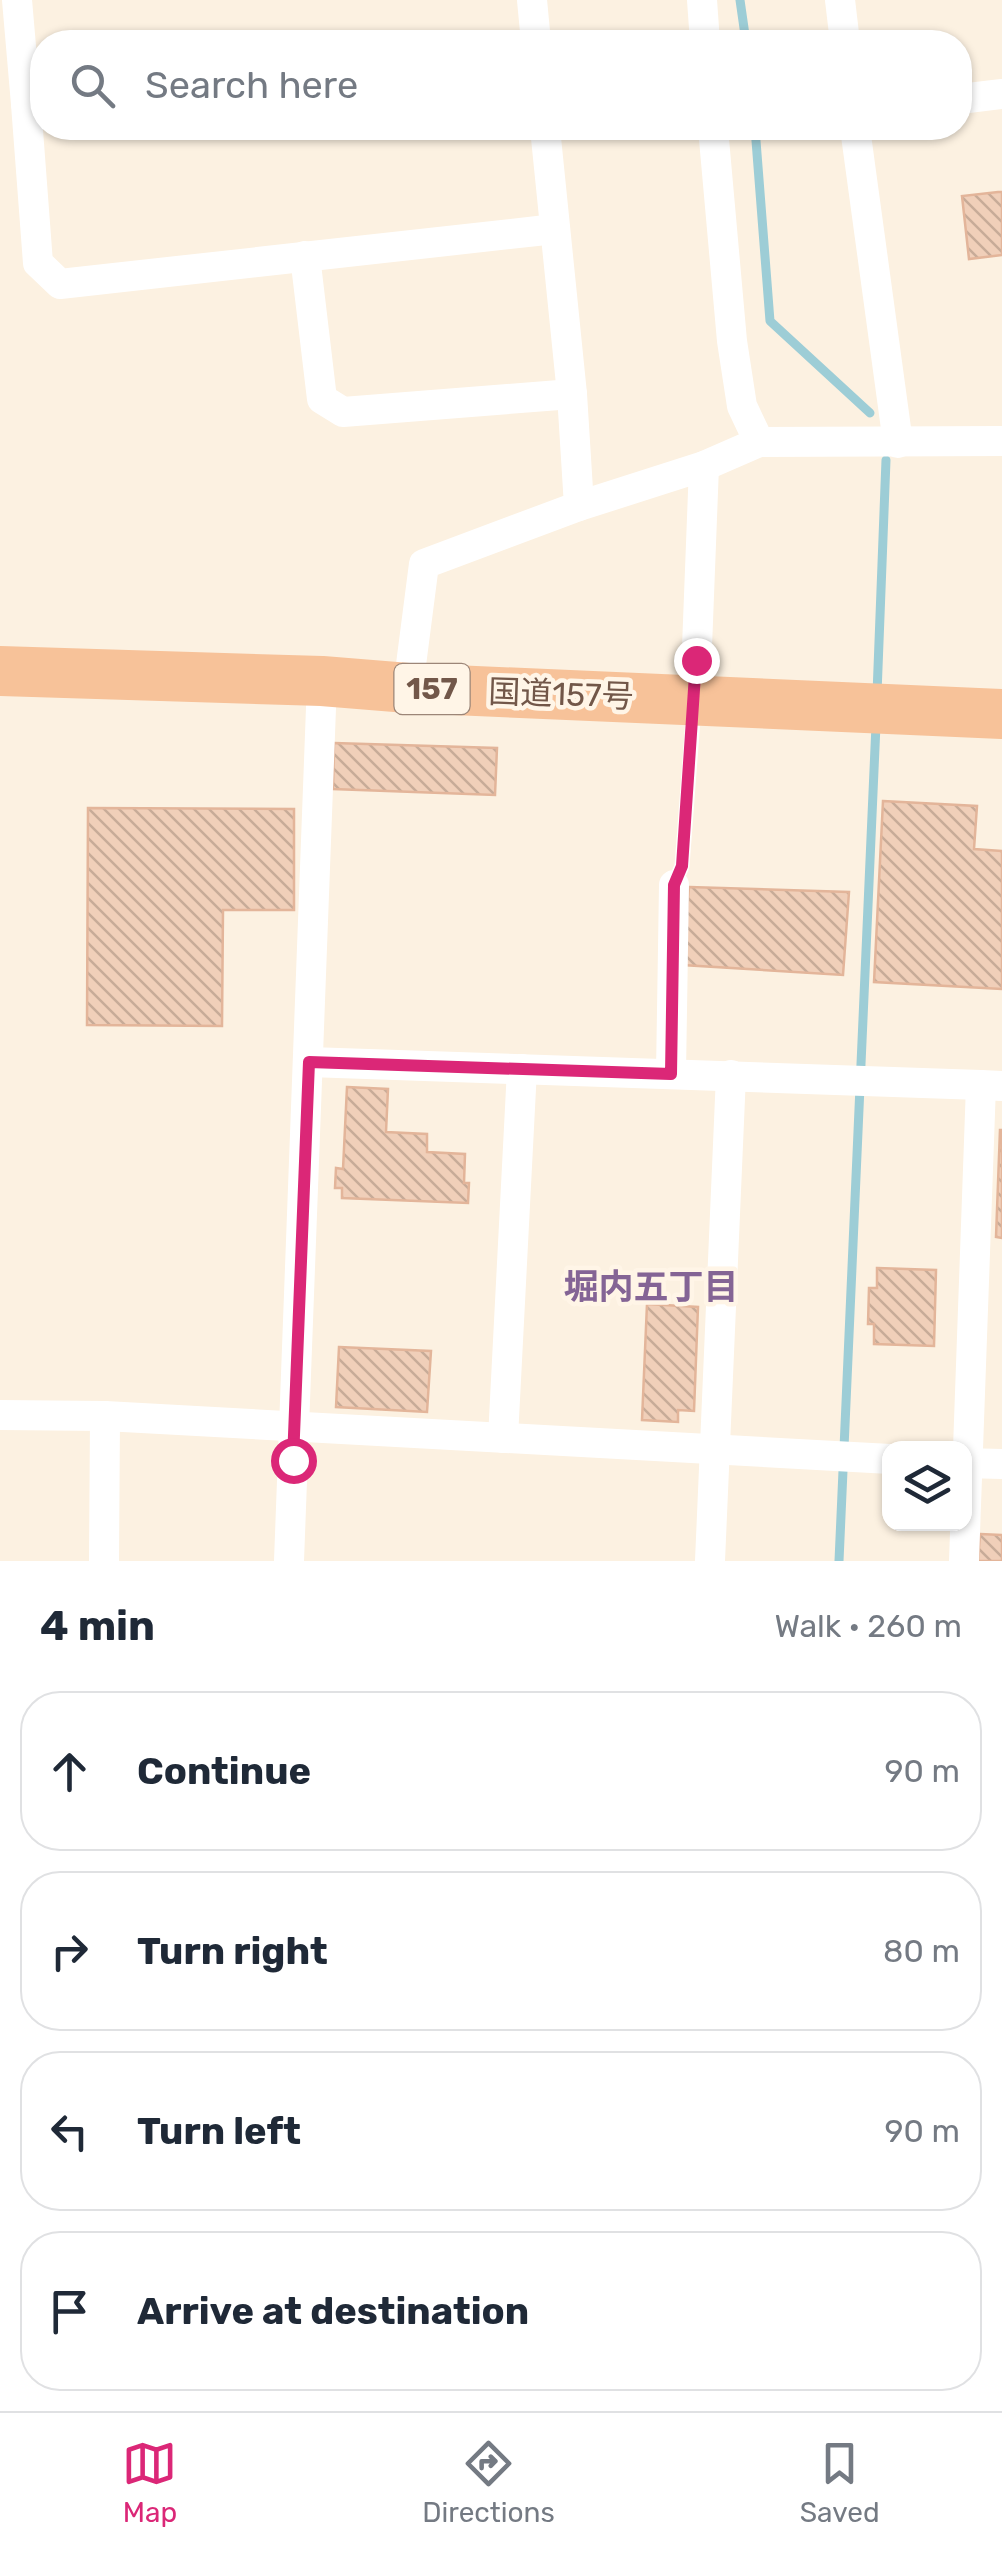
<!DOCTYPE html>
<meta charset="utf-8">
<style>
body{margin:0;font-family:Rubik,"Noto Sans JP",sans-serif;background:#f2f2f3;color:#1f2937}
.controls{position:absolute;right:30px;bottom:30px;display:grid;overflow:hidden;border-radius:20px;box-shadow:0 2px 8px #0004}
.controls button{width:90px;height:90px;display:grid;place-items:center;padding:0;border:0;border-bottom:2px solid #e0e1e3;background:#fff;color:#1f2937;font:50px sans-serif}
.stop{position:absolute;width:30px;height:30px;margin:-22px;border:8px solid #db2777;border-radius:50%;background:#fff}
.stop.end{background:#db2777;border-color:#fff;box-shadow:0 2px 10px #0008}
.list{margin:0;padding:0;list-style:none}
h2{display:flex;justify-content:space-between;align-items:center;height:130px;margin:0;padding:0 40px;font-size:42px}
h2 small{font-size:32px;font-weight:400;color:#747a83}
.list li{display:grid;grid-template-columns:65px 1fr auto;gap:30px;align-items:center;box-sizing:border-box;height:160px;margin:0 20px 20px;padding:0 20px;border:2px solid #e0e1e3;border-radius:40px}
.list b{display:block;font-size:38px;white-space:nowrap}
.list em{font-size:32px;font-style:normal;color:#747a83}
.icon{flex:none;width:55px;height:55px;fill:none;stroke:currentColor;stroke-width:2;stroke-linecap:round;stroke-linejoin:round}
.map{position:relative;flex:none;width:1002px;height:1561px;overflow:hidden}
.search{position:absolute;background:#fff;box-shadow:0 2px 8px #0004;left:30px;right:30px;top:30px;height:110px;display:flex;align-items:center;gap:25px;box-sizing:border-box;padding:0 35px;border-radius:40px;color:#747a83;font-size:38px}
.sheet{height:850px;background:#fff}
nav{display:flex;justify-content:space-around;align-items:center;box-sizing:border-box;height:140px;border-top:2px solid #e0e1e3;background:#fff;font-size:28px;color:#747a83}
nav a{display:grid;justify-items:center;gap:5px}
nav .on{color:#db2777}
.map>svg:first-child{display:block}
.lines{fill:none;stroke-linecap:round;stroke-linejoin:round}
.stream{stroke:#9dcdd6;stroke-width:9}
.building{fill:url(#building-back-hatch);stroke:#e3b59a;stroke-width:2.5}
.service{stroke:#fff;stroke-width:15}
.minor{stroke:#fff;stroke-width:30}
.trunk{stroke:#f7c299;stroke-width:50}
.route{stroke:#db2777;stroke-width:12}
.labels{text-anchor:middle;stroke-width:9;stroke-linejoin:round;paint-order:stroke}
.shield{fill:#fff5e7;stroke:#9c8678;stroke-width:2.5}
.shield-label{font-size:30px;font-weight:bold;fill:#725749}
.street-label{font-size:32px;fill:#725749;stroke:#fff5e7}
.neighbourhood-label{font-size:35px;font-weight:bold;fill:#846495;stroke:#fff5e7}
</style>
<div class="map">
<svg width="1002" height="1561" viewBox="0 0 1002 1561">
<defs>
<pattern id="building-back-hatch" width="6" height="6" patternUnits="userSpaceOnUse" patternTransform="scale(2.5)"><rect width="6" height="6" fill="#f0cfb9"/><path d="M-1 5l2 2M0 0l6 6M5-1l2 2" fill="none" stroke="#c7ab98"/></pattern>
</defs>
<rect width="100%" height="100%" fill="#fcf1e1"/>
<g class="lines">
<g class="stream">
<path d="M740 0 746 42"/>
<path d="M755 128 770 321 870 413"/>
<path d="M877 694 886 460"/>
<path d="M839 1561 876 725"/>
</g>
</g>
<g class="building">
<path d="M998 192H1002V255L969 259 962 196Z"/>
<path d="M334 743 497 748 495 795 333 789Z"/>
<path d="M883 801 977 806 974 849 1002 851V989L874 982Z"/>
<path d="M88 808 294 809V910H223L222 1026 87 1025Z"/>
<path d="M689 887 849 892 843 975 683 965Z"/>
<path d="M347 1087 388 1089 386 1132 427 1134V1152L465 1154 464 1183H469L468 1203 342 1198V1188H335L336 1168 343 1169Z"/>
<path d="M1000 1130H1002V1238L996 1237Z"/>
<path d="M877 1268 936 1270 934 1346 874 1344V1324H868L869 1288H877Z"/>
<path d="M647 1304 698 1307 694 1411 678 1410V1422L642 1420Z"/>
<path d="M339 1347 431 1351 427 1412 336 1407Z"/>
<path d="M980 1534 1002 1535V1561H978Z"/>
</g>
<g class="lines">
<path class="service" d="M674 885 682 866 694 706"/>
<g class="minor">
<path d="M17 0 26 104 42 102"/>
<path d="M532 0 536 42"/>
<path d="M702 0 705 42"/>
<path d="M840 0 845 42"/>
<path d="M960 99 1002 94"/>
<path d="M26 104 38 263 60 284 555 229"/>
<path d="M713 128 732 341 742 406 759 442"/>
<path d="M855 128 898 443"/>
<path d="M305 256 322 399 343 412 572 394"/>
<path d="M579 506 704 466 759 442 1002 441"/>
<path d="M408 688 424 564 579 506 572 394 545 128"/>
<path d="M695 699 704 466"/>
<path d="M309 1062 981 1085"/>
<path d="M671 1073 674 885"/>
<path d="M0 1415 105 1416 890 1459"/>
<path d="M503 1438 522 1069"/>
<path d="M964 1463 1002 1464"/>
<path d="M104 1561 105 1416"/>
<path d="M289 1561 322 681"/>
<path d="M710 1561 731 1075"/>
<path d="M964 1561 981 1085 1002 1086"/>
</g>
<path class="trunk" d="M0 671 322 681 408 688 1002 714"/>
</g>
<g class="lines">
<path class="route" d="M293 1460 309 1062 671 1074 674 885 682 866 696 660"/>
</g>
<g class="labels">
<rect class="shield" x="394.5" y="664" width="75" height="50" rx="8"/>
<g class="shield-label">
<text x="432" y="699">157</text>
</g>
<g class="street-label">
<text transform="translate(561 694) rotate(2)" y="11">国道157号</text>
</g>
<g class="neighbourhood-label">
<text x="651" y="1299">堀内五丁目</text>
</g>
</g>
</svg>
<div class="controls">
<button><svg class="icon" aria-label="layers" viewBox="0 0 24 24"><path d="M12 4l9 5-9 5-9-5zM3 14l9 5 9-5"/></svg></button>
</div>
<div class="stop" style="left:293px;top:1460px"></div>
<div class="stop end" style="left:696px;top:660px"></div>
<div class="search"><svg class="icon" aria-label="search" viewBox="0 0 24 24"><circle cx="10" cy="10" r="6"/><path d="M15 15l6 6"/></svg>Search here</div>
</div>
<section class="sheet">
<h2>4 min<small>Walk · 260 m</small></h2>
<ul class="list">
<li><svg class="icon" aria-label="ahead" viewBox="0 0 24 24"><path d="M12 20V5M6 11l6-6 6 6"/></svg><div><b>Continue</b></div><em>90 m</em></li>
<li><svg class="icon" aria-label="right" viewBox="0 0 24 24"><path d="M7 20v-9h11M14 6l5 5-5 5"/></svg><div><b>Turn right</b></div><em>80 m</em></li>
<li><svg class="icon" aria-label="left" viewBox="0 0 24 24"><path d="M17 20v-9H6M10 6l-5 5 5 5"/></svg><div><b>Turn left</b></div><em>90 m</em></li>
<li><svg class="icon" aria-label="arrive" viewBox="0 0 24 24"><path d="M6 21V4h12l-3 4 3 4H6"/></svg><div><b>Arrive at destination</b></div></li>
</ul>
</section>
<nav>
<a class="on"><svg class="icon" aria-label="map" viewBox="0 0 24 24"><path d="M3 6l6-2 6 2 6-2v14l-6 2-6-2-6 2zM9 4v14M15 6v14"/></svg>Map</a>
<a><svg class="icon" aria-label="directions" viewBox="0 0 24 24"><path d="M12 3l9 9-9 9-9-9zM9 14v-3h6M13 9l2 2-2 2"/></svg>Directions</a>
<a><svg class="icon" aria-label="saved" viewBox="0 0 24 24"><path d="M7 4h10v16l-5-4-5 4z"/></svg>Saved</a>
</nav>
